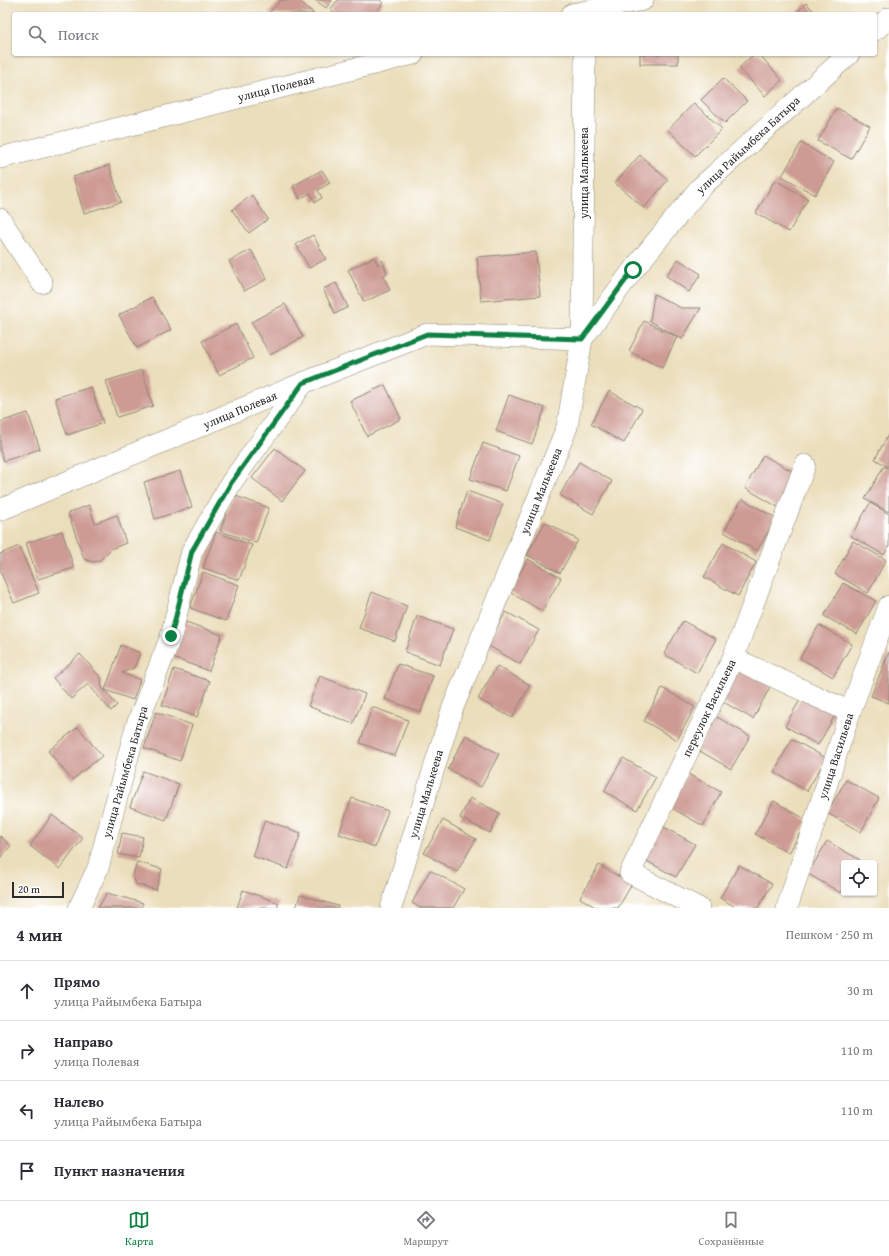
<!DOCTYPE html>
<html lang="ru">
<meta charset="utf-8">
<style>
body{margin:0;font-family:"Gentium Book Plus",serif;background:#f2f2f3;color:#2b2b33}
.controls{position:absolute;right:12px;bottom:12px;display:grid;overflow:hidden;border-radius:4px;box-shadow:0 1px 3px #0004}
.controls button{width:36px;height:36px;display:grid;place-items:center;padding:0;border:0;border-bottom:1px solid #e1e1e2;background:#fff;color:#2b2b33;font:20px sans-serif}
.scale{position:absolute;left:12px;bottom:10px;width:52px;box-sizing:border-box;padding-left:4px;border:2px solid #2b2b2b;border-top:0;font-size:11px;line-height:14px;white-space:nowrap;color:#2b2b2b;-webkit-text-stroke:3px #fff;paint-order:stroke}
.stop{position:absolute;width:12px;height:12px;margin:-9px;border:3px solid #0b8043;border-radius:50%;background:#fff}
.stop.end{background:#0b8043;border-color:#fff;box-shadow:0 1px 4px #0008}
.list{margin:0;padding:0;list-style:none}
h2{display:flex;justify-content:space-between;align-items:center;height:52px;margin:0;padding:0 16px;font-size:17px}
h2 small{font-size:13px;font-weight:400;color:#7c7c81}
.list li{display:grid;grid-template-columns:26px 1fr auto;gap:12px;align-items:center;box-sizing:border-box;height:60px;padding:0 16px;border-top:1px solid #e1e1e2}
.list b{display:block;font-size:15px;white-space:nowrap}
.list p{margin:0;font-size:13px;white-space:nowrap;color:#7c7c81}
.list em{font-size:13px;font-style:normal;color:#7c7c81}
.icon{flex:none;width:22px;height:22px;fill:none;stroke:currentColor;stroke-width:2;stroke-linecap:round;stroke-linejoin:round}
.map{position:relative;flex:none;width:889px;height:908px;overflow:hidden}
.search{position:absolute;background:#fff;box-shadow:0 1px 3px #0004;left:12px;right:12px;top:12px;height:44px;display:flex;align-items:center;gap:10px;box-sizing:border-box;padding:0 14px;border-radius:4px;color:#7c7c81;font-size:15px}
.sheet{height:292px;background:#fff}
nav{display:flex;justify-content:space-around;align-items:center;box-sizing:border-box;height:56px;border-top:1px solid #e1e1e2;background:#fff;font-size:11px;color:#7c7c81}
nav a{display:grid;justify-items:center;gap:2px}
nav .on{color:#0b8043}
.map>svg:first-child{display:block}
.building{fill:#ce9b94}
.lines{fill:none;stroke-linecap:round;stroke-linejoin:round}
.minor-casing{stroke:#8b8473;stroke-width:22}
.minor{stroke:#fff;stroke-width:21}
.route{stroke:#0b8043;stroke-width:5}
.labels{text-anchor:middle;stroke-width:3.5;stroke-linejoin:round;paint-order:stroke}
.street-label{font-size:12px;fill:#2b2b2b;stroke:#fff}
</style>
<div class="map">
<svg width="889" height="908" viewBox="0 0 889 908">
<rect width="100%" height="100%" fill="#fff"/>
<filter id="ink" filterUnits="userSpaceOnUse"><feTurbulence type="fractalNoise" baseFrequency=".025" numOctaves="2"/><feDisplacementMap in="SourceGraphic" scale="8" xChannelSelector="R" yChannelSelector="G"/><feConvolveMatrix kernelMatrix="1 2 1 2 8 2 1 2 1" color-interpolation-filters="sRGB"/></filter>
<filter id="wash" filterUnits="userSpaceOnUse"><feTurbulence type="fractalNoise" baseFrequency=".012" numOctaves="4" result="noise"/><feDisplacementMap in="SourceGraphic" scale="16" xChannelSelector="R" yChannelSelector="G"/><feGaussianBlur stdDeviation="0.9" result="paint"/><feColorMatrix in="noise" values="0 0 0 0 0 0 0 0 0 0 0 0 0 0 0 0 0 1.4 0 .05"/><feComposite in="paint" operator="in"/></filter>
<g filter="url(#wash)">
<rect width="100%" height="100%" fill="#ebdebb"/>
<g id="blocks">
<g class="building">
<path d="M281 0H299L314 14H268Z"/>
<path d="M315 0H332L326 8Z"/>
<path d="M338 0H380L383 3 375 14H335L330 10Z"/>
<path d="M806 3 817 14H795Z"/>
<rect x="640" y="54" width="38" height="10"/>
<path d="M754 54H759L782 80 765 96 739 68Z"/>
<path d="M723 78 747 101 725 123 701 100Z"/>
<path d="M694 103 722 129 695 156 668 130Z"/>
<path d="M837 108 870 126 851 159 818 141Z"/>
<path d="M801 143 834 162 815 195 782 176Z"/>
<path d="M640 155 668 180 644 208 615 183Z"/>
<path d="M109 165 121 202 84 213 73 177Z"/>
<path d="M322 170 330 183 318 190 322 198 315 202 310 193 300 199 293 186Z"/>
<path d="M775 180 808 199 789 232 756 213Z"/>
<path d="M252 195 268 219 249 233 232 210Z"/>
<path d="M313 235 326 259 309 268 296 244Z"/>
<path d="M251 250 267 279 244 291 229 261Z"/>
<path d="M536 252 540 296 481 301 477 257Z"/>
<path d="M374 257 378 265 382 260 387 273 383 276 390 290 364 302 348 270Z"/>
<path d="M678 259 701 274 689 292 666 276Z"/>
<path d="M336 283 348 307 335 314 323 289Z"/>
<path d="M654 294 681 308H701L682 339 650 321Z"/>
<path d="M152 297 171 330 137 348 119 315Z"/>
<path d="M285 304 303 337 270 355 251 322Z"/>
<path d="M644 321 677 337 662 368 629 351Z"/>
<path d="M236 324 253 358 219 375 202 341Z"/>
<path d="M142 370 153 406 117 417 106 381Z"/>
<path d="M385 385 401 419 367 436 350 401Z"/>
<path d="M91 387 103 423 67 435 55 398Z"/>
<path d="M609 391 642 409 624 443 591 424Z"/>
<path d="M509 395 545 408 532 444 496 431Z"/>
<path d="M28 413 40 449 4 461 0 451V422Z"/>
<path d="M889 433V467L875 459Z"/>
<path d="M483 443 519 456 506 491 470 479Z"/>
<path d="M275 448 305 471 282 501 252 478Z"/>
<path d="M763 455 797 474 778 507 745 488Z"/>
<path d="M579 462 612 481 593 514 560 495Z"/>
<path d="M884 466 889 469V512L865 499Z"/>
<path d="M180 471 192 507 155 519 144 482Z"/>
<path d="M467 491 503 504 490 540 455 527Z"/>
<path d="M233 495 269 508 256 543 220 531Z"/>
<path d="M742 499 776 518 757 551 724 532Z"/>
<path d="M870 503 889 514V546L884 555 851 536Z"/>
<path d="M89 505 95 523 117 515 126 543 111 549 100 560 93 562 84 559 68 513Z"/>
<path d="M545 522 578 540 560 573 527 555Z"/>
<path d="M62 531 74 568 38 579 26 543Z"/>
<path d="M216 532 252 545 239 580 203 568Z"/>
<path d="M853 541 886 560 868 593 835 574Z"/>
<path d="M723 543 756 562 738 596 704 577Z"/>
<path d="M19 546 39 593 14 603 0 571V554Z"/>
<path d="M528 559 561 578 542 611 509 592Z"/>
<path d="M203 572 239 585 226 621 190 608Z"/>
<path d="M843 583 876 601 857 634 824 616Z"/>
<path d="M372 592 407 606 395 641 359 628Z"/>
<path d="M506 612 539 630 520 664 487 645Z"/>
<path d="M417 616 453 629 440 665 405 652Z"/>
<path d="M683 621 716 639 697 673 664 654Z"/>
<path d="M186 622 222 635 209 671 173 658Z"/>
<path d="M819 625 852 644 833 677 800 658Z"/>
<path d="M121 645 140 653 134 668 122 673 140 680 133 700 105 690Z"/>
<path d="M889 652V703L871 696Z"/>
<path d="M80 654 101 678 102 688 117 705 111 711 88 684 71 699 53 678Z"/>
<path d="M398 664 433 676 421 712 385 699Z"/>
<path d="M497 666 530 685 512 718 478 699Z"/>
<path d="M738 667 771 685 753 719 720 700Z"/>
<path d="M174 669 210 681 197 717 162 705Z"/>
<path d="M320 676 365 694 353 724 308 706Z"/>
<path d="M662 688 695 707 677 740 644 721Z"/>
<path d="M804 693 837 712 818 745 785 726Z"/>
<path d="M372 707 408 720 395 756 360 743Z"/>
<path d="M156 712 192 725 180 761 144 748Z"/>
<path d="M717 717 750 736 731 769 698 750Z"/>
<path d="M78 727 102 756 72 780 48 751Z"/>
<path d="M466 735 499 754 481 787 448 769Z"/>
<path d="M792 739 826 758 807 791 774 772Z"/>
<path d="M623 758 656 777 637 810 604 791Z"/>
<path d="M143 771 179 784 166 820 130 807Z"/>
<path d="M688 774 721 792 703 826 670 807Z"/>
<path d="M846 780 879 798 861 832 827 813Z"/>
<path d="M352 798 388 811 375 847 339 834Z"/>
<path d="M470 798 500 813 490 833 460 818Z"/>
<path d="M774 801 807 820 789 853 755 834Z"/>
<path d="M52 815 83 838 60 869 30 846Z"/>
<path d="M265 820 301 833 288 869 252 856Z"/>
<path d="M443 820 476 839 457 872 424 853Z"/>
<path d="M662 826 695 844 676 877 643 859Z"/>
<path d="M122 833 143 837 139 858 118 854Z"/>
<path d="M0 836 11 846 0 858Z"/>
<path d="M827 841 860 860 858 863H844V888L841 893 808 874Z"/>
<path d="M137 862 162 869 156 890 136 884 133 875Z"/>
<path d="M599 865 632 884 618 908H597L580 898Z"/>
<path d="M739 865 772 884 758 908H737L720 898Z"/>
<path d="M430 870 464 889 453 908H420L412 903Z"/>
<path d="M243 890 279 903 277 908H237Z"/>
<path d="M107 893 143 903 141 908H98Z"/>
<path d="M300 895 338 906 337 908H296Z"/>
</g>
</g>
</g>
<g filter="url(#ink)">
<use href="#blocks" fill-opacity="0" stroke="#8b8473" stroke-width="1"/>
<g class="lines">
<g class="minor-casing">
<g id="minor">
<path d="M572 14 643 0"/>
<path d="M875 30 889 18"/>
<path d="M0 158 413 54"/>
<path d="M0 219 42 283"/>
<path d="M582 339 633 270 700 188 849 54"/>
<path d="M0 510 303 383 427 334 582 339"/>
<path d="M733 658 850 712"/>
<path d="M79 908 98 868 136 727 171 636 192 551 231 483 303 383"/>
<path d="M391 908 452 710 567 427 582 339 585 54"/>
<path d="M699 908 630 873 733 658 805 465"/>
<path d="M787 908 850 712 889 606"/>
</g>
</g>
<use href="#minor" class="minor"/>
</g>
</g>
<g class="lines" filter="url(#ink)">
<path class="route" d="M171 636 192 551 231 483 303 383 427 334 582 339 633 270"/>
</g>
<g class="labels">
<g class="street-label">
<text transform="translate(276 88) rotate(-14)" y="4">улица Полевая</text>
<text transform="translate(748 145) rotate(-43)" y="4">улица Райымбека Батыра</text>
<text transform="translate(584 173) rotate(-90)" y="4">улица Малькеева</text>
<text transform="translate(240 410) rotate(-23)" y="4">улица Полевая</text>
<text transform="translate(541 491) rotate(-68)" y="4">улица Малькеева</text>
<text transform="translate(709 708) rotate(-64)" y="4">переулок Васильева</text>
<text transform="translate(836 756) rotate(-72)" y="4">улица Васильева</text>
<text transform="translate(125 772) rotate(-74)" y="4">улица Райымбека Батыра</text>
<text transform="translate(426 794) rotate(-73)" y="4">улица Малькеева</text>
</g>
</g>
</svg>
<div class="controls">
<button><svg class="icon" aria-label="locate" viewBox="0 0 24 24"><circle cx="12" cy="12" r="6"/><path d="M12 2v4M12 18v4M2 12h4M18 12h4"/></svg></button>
</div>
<div class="scale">20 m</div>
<div class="stop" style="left:633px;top:270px"></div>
<div class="stop end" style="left:171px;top:636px"></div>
<div class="search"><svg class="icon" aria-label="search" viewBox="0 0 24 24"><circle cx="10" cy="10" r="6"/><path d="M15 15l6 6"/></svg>Поиск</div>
</div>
<section class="sheet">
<h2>4 мин<small>Пешком · 250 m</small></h2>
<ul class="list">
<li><svg class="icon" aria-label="ahead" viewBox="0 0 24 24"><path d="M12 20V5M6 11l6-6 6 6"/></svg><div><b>Прямо</b><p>улица Райымбека Батыра</p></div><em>30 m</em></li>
<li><svg class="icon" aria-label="right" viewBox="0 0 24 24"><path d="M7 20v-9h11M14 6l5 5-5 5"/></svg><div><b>Направо</b><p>улица Полевая</p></div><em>110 m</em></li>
<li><svg class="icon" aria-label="left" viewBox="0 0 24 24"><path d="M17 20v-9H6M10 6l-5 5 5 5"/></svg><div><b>Налево</b><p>улица Райымбека Батыра</p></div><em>110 m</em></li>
<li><svg class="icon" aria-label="arrive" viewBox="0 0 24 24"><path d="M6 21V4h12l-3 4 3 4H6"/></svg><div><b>Пункт назначения</b></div></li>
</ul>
</section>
<nav>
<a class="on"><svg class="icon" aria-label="map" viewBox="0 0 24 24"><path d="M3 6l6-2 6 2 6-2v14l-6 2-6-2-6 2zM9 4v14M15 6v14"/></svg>Карта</a>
<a><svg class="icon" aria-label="directions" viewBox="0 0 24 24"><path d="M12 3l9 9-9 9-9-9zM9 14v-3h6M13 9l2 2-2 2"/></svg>Маршрут</a>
<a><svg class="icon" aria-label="saved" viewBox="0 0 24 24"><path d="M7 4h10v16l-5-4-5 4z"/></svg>Сохранённые</a>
</nav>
